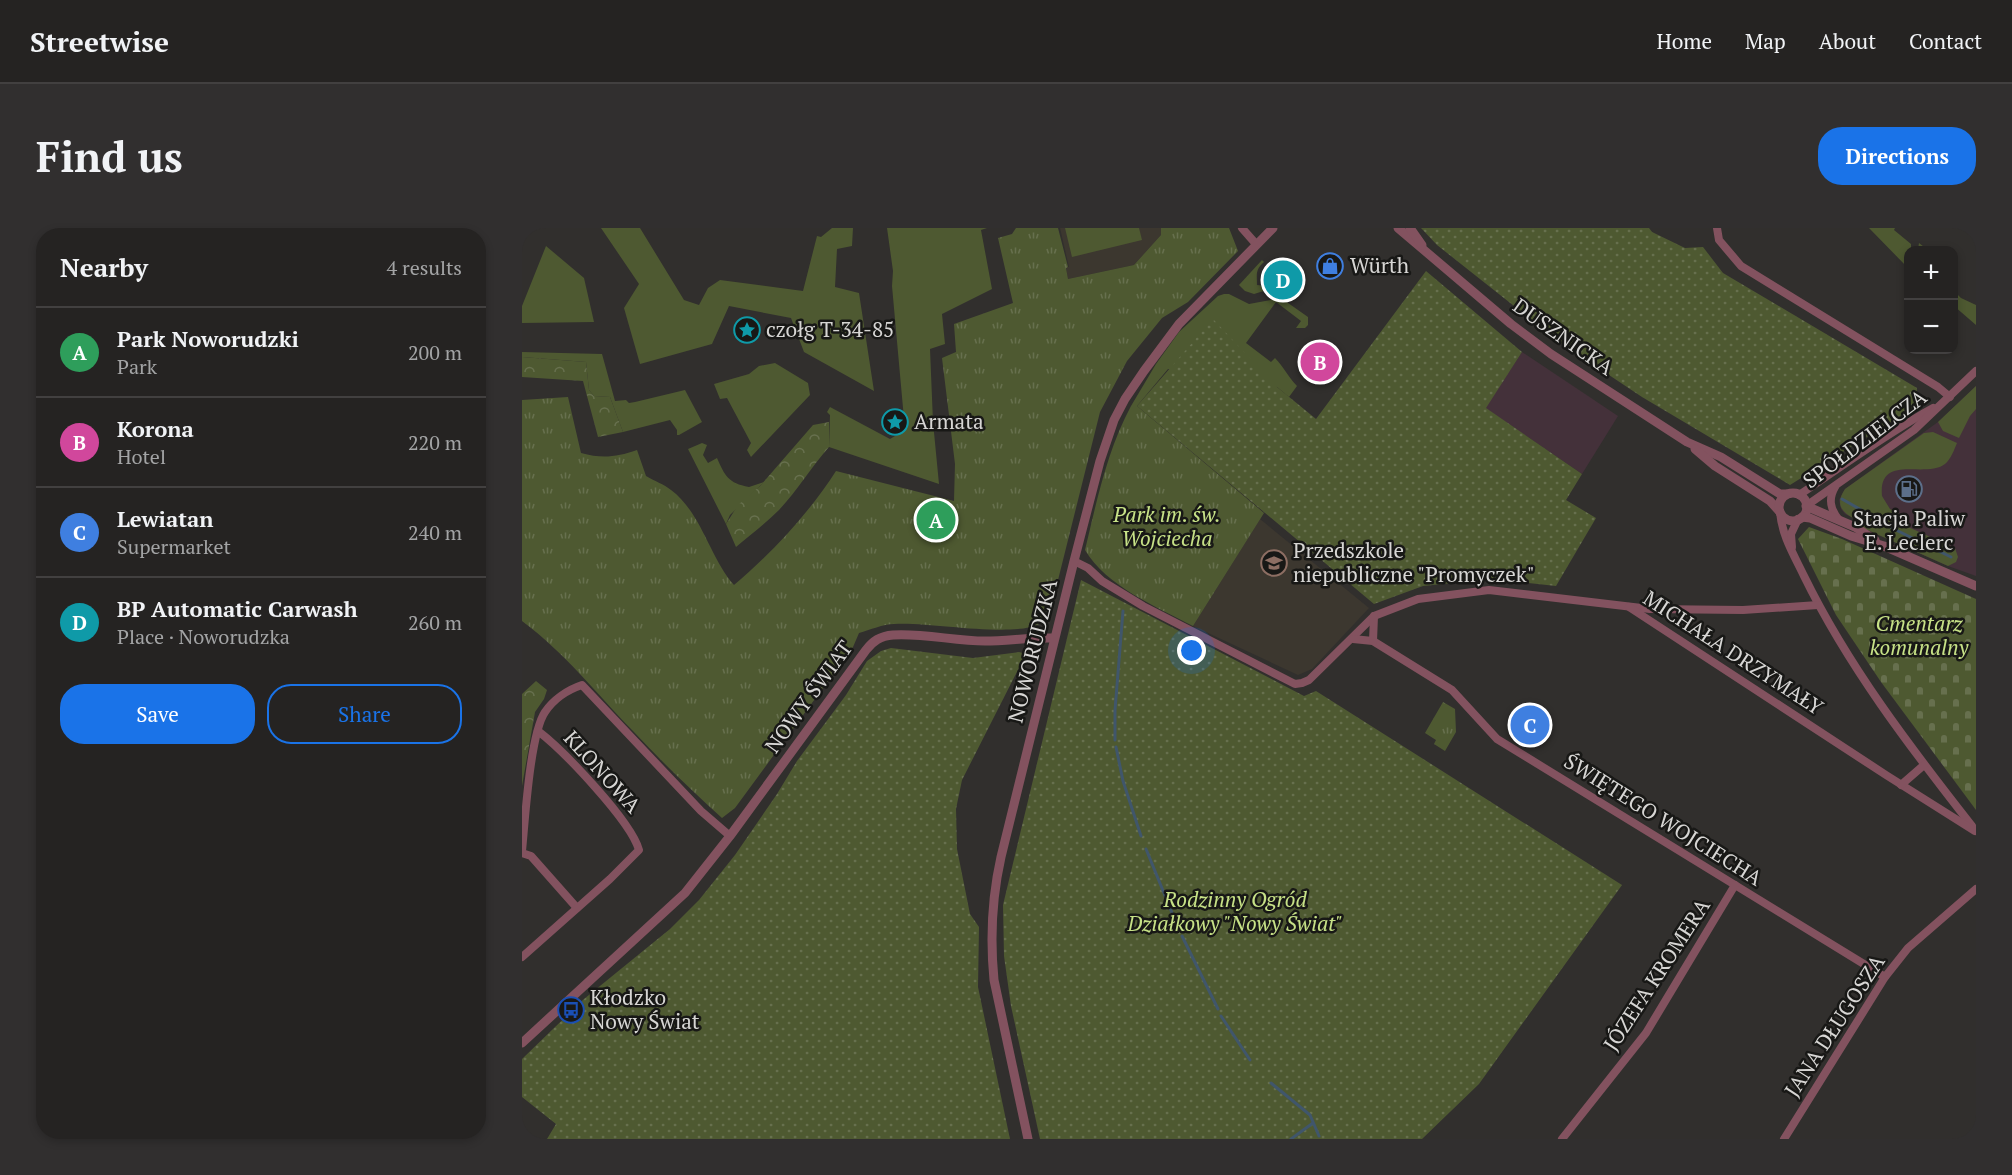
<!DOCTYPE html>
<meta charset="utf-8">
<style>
body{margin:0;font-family:"PT Serif",serif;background:#312f2f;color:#f1f3f6}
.controls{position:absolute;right:18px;top:18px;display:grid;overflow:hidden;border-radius:12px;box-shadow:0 3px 9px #0003}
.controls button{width:54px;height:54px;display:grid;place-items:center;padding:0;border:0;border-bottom:2px solid #424040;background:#252322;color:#f1f3f6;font:30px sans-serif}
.you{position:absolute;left:670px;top:423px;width:21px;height:21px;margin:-15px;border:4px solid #fff;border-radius:50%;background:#1a73e8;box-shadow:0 0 0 9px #1a73e833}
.badge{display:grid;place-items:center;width:39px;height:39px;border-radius:50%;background:#1a73e8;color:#fff;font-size:20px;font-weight:700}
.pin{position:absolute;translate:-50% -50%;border:3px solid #fff;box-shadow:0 2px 6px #0006}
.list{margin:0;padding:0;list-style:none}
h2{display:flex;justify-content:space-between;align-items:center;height:78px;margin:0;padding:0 24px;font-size:26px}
h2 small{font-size:20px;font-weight:400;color:#a3a4a5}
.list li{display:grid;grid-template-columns:39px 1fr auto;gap:18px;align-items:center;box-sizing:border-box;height:90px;padding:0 24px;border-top:2px solid #424040}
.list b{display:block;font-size:22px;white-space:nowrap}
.list p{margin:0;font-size:20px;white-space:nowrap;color:#a3a4a5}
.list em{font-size:20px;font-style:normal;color:#a3a4a5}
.actions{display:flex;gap:12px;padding:18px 24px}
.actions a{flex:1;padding:14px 0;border:2px solid #1a73e8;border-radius:24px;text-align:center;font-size:21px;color:#1a73e8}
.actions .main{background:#1a73e8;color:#fff}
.map{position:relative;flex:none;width:1454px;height:911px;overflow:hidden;border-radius:24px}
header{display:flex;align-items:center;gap:36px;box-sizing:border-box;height:84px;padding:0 30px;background:#252322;border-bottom:2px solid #424040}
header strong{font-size:28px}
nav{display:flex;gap:33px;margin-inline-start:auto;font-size:21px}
.intro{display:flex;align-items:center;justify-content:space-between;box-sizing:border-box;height:144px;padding:0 36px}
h1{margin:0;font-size:42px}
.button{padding:15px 27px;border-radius:24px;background:#1a73e8;color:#fff;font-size:21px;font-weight:700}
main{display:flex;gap:36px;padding:0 36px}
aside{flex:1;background:#252322;border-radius:24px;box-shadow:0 3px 9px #0003}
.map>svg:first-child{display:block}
.commercial{fill:#44313a}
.built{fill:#3c372f}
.grass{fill:#4e5931}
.forest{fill:url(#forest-crowns)}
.cemetery{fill:url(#cemetery-stones)}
.park{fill:url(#park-tufts)}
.garden{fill:url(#garden-dots)}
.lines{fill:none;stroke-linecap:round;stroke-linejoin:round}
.stream{stroke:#40566b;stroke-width:3}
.minor{stroke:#83525f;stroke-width:8}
.tertiary{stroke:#83525f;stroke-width:9}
.labels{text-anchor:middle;stroke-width:5;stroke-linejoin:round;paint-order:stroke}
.poi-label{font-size:21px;fill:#d7d6d4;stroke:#181816;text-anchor:start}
.street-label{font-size:21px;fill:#d7d6d4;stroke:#181816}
.park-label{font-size:21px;font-style:italic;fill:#c7e287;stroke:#181816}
</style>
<header>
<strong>Streetwise</strong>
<nav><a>Home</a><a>Map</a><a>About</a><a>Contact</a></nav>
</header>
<div class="intro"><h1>Find us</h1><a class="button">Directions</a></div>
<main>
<aside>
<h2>Nearby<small>4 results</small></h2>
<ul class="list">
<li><span class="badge" style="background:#2e9e5b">A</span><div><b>Park Noworudzki</b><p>Park</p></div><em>200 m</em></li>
<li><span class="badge" style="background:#d1479c">B</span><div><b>Korona</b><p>Hotel</p></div><em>220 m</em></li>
<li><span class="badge" style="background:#3f7fe0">C</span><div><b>Lewiatan</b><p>Supermarket</p></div><em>240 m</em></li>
<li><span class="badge" style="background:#0f9aa8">D</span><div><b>BP Automatic Carwash</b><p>Place · Noworudzka</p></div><em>260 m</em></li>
</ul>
<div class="actions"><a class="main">Save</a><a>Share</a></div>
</aside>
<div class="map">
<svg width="1454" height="911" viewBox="0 0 1454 911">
<defs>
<pattern id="forest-crowns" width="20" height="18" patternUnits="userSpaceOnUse" patternTransform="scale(1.5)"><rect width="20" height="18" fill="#4e5931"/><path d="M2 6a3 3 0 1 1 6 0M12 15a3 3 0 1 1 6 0" fill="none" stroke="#67704e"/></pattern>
<pattern id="cemetery-stones" width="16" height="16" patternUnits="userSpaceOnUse" patternTransform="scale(1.5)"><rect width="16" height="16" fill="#4e5931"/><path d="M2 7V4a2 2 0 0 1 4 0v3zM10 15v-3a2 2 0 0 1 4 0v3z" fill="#67704e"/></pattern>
<pattern id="park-tufts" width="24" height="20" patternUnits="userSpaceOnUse" patternTransform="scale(1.5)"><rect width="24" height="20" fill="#4e5931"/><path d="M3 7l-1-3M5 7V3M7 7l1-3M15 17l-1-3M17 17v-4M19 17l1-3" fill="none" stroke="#67704e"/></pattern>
<pattern id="garden-dots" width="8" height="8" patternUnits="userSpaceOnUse" patternTransform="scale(1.5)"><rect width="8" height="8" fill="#4e5931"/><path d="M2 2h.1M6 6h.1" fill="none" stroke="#67704e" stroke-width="1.8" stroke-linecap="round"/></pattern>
</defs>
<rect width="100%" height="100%" fill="#312f2d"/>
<g class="commercial">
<path d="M1000 124 1096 188 1060 246 963 180Z"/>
<path d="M1454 158V348L1426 338 1332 296 1333 291 1323 286 1319 281 1317 272 1323 261 1416 194Z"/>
</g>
<g class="built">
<path d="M538 0H639V7L612 37 546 51 544 39H547Z"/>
<path d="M738 291 847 380 790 441 776 447 671 398Z"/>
</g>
<g class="grass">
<path d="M79 0H118L162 72 177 77 186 60 198 52 281 63 295 8 299 9 310 0H331L330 18 315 21 313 59 337 65 352 163 282 124 269 90 207 78 190 116 118 136 102 80 117 56Z"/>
<path d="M365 0H465L459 2 470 61 420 86 423 116 408 121 411 194 417 256 307 219 308 187 305 184 308 179 368 211 383 202 370 58 371 43Z"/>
<path d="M543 0H617L620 12 550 29Z"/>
<path d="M1347 0H1373L1372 2 1389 16V21H1396L1397 15 1406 22H1386V40Z"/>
<path d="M24 18 62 50 72 94 0 95V78Z"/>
<path d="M740 32 742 34C733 42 735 46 735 57L744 58 745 53 771 57 772 60H752L732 66 723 63 717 57Z"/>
<path d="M1432 63 1439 70 1454 77V97L1432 78Z"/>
<path d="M702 66H707L727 76 759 70 786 89V97L783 100H774L779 93 754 74 724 115 749 134 753 130C762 139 766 149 775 158L767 169 755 159 646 141 615 178H609L634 136 657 104 696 68Z"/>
<path d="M0 124 80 126 93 173 104 172 107 175 113 174 163 162 180 194 157 207H155V202L148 192 101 204 88 169 72 168 67 162 64 134 0 129Z"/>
<path d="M253 135 286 155 288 167 229 229 225 222 229 215 205 170 198 171 192 156 227 146 237 138Z"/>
<path d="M1454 158V181L1448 188 1437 210 1421 203 1416 194Z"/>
<path d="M1411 204 1435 215C1432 222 1429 231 1423 236 1404 251 1356 225 1360 268L1368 281 1387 291 1384 298 1433 320 1436 329 1434 334 1426 338 1332 296 1333 291C1319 284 1313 276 1323 261L1402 205Z"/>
<path d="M180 215 185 217 181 227 186 235 195 230C203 248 206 255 227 259L242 254 208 287 204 296 166 221Z"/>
</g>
<g class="forest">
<path d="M0 129 64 134 67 162 72 168 88 169 101 204 76 209 61 153 0 149Z"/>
<path d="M307 194V219C289 239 276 262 257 282 244 295 228 307 214 319L204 296 216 277 238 258 291 197Z"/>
<path d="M14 453 25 462 22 471 13 484 0 558V466Z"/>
</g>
<path class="cemetery" d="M1287 299 1320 311 1454 371V582L1359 454 1314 387 1276 311Z"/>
<g class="park">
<path d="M494 0H536L546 39 544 40 546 51 612 37 639 7V0H707L716 23 666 74 640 90 605 133 578 184 529 380C526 385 524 391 519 395 493 411 406 393 372 396 361 396 348 402 337 405L331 419 213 580 200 590C169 562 139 533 111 503 73 464 44 426 0 393V172L46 169 59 225C80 231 95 229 115 222L124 248C132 253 142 256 149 262 179 284 188 330 212 357 250 325 287 285 314 243L432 273 433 236 420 130 434 124 432 96 491 75 476 10 490 6Z"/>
<path d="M609 178H615L742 285 671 398C635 379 584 358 563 322 575 272 585 223 609 178Z"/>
<path d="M921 474 933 481 934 504 923 523 912 516 914 512 903 505Z"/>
</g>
<g class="garden">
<path d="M899 0H1127L1130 4 1163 20 1181 19 1201 45 1395 160 1394 178 1268 257 1120 169 1036 113 915 17Z"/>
<path d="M904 43 1000 124 964 180 1060 246 1044 272 1074 290 1034 358 970 351 901 358 852 376 615 178 691 91 755 159 794 191Z"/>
<path d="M559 352 782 468 794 463 1100 657 957 856 900 911H518L489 778 482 728 481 677Z"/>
<path d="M369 420 451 430 497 424 504 426 440 552 434 581 435 621 448 686 457 699 456 759 488 911H25L34 896 0 869V831L62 771 148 701 177 672 213 627 255 566 275 533 324 467 345 433 359 423Z"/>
</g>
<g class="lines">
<g class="stream">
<path d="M1320 271 1376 303 1429 329"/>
<path d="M593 512V482L601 383"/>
<path d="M594 519 601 553 619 608"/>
<path d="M624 621 655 697"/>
<path d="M660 708 696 781"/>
<path d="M699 788 728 832"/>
<path d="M749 855 788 887 797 908"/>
<path d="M769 911 791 895"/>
</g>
<g class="minor">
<path d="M720 0 734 16"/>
<path d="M1195 0 1197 12 1219 38 1416 159 1428 169"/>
<path d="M1313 259C1306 271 1308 281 1317 292"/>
<path d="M1277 267C1322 237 1364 206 1411 180"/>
<path d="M1284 278 1392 202 1454 143"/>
<path d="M1258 284C1260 308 1272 327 1282 348 1326 438 1388 519 1450 598"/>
<path d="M1270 319 1269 306 1276 291"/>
<path d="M552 333 566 340 580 353 621 378 773 456 780 455 787 452 852 388 896 371 967 362 1128 381 1221 382 1296 377"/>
<path d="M1107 379 1364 547 1453 603"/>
<path d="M831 411 851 413 930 462 975 511 1363 749"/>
<path d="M851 413 852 388"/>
<path d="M1379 557 1402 537"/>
<path d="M0 623C3 593 8 506 23 484 31 472 45 462 60 457L179 583 208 608"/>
<path d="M0 625 9 628 55 680"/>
<path d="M0 729 88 651 117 622C109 593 41 522 16 503"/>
<path d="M1040 911 1124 805 1213 657"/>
<path d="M1262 911 1363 749 1386 720 1454 661"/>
</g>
<g class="tertiary">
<path d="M876 0 989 96 1029 126 1165 214 1199 229 1258 266H1265"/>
<path d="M888 0 900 17"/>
<path d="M1173 221 1193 238 1248 273 1258 284"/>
<circle cx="1271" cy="279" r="14"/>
<path d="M1284 278 1333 299 1353 312"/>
<path d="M1280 289 1288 290 1329 308 1362 318 1454 358"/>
<path d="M0 815 163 665 208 608 344 422C351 413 358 408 371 407 401 405 433 413 463 413 486 413 509 409 532 410"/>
<path d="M506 911 472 752C468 711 470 669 479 629L552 333 578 233 592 192 603 171 622 143 657 96 751 0"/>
</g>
</g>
<defs>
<g id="shop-ring" transform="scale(1.35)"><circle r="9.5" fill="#181816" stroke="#3f7fe0" stroke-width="1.5"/><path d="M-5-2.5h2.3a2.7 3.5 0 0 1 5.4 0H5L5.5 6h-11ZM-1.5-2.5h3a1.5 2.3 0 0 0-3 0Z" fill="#3f7fe0"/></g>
<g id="sight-ring" transform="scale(1.35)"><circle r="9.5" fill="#181816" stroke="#0f9aa8" stroke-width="1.5"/><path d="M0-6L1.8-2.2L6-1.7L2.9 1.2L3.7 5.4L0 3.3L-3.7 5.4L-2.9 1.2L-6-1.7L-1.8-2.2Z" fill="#0f9aa8"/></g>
<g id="fuel-ring" transform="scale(1.35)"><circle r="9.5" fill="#181816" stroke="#5c6f8a" stroke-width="1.5"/><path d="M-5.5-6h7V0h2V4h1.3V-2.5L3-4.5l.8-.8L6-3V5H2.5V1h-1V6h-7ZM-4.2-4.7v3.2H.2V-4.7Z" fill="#5c6f8a"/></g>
<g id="school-ring" transform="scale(1.35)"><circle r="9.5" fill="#181816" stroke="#8d6e63" stroke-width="1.5"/><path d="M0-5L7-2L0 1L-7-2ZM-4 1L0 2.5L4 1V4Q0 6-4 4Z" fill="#8d6e63"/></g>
<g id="bus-ring" transform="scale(1.35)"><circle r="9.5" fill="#181816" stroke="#1a4fb4" stroke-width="1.5"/><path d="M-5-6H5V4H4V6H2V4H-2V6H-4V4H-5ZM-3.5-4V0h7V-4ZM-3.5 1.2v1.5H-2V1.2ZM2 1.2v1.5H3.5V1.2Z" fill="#1a4fb4"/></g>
</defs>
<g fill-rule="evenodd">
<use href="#shop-ring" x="808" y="38"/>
<use href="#sight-ring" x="225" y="102"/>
<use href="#sight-ring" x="373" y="194"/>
<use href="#fuel-ring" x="1387" y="261"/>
<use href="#school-ring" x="752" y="335"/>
<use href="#bus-ring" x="49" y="782"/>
</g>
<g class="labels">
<g class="poi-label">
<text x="828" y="45">Würth</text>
<text x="244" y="109">czołg T-34-85</text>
<text x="392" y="201">Armata</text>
<text x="1387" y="298" text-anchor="middle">Stacja Paliw<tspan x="1387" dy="24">E. Leclerc</tspan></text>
<text x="771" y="330">Przedszkole<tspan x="771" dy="24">niepubliczne "Promyczek"</tspan></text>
<text x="68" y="777">Kłodzko<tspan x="68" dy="24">Nowy Świat</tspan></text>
</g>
<g class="street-label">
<text transform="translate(1041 109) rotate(35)" y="7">DUSZNICKA</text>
<text transform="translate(1343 211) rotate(-37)" y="7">SPÓŁDZIELCZA</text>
<text transform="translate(511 423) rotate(-76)" y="7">NOWORUDZKA</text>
<text transform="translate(1211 425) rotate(33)" y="7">MICHAŁA DRZYMAŁY</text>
<text transform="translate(287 469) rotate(-54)" y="7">NOWY ŚWIAT</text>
<text transform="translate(80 544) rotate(48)" y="7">KLONOWA</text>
<text transform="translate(1141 592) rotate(32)" y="7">ŚWIĘTEGO WOJCIECHA</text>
<text transform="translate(1135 747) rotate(-57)" y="7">JÓZEFA KROMERA</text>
<text transform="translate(1313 798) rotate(-57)" y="7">JANA DŁUGOSZA</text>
</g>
<g class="park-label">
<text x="645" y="294">Park im. św.<tspan x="645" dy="24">Wojciecha</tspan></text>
<text x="1397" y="403">Cmentarz<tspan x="1397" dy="24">komunalny</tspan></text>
<text x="713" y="679">Rodzinny Ogród<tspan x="713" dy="24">Działkowy "Nowy Świat"</tspan></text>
</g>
</g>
</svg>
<div class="controls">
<button>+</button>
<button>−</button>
</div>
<div class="you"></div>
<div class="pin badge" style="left:414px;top:292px;background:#2e9e5b">A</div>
<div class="pin badge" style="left:798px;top:134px;background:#d1479c">B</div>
<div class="pin badge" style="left:1008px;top:497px;background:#3f7fe0">C</div>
<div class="pin badge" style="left:761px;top:52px;background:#0f9aa8">D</div>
</div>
</main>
